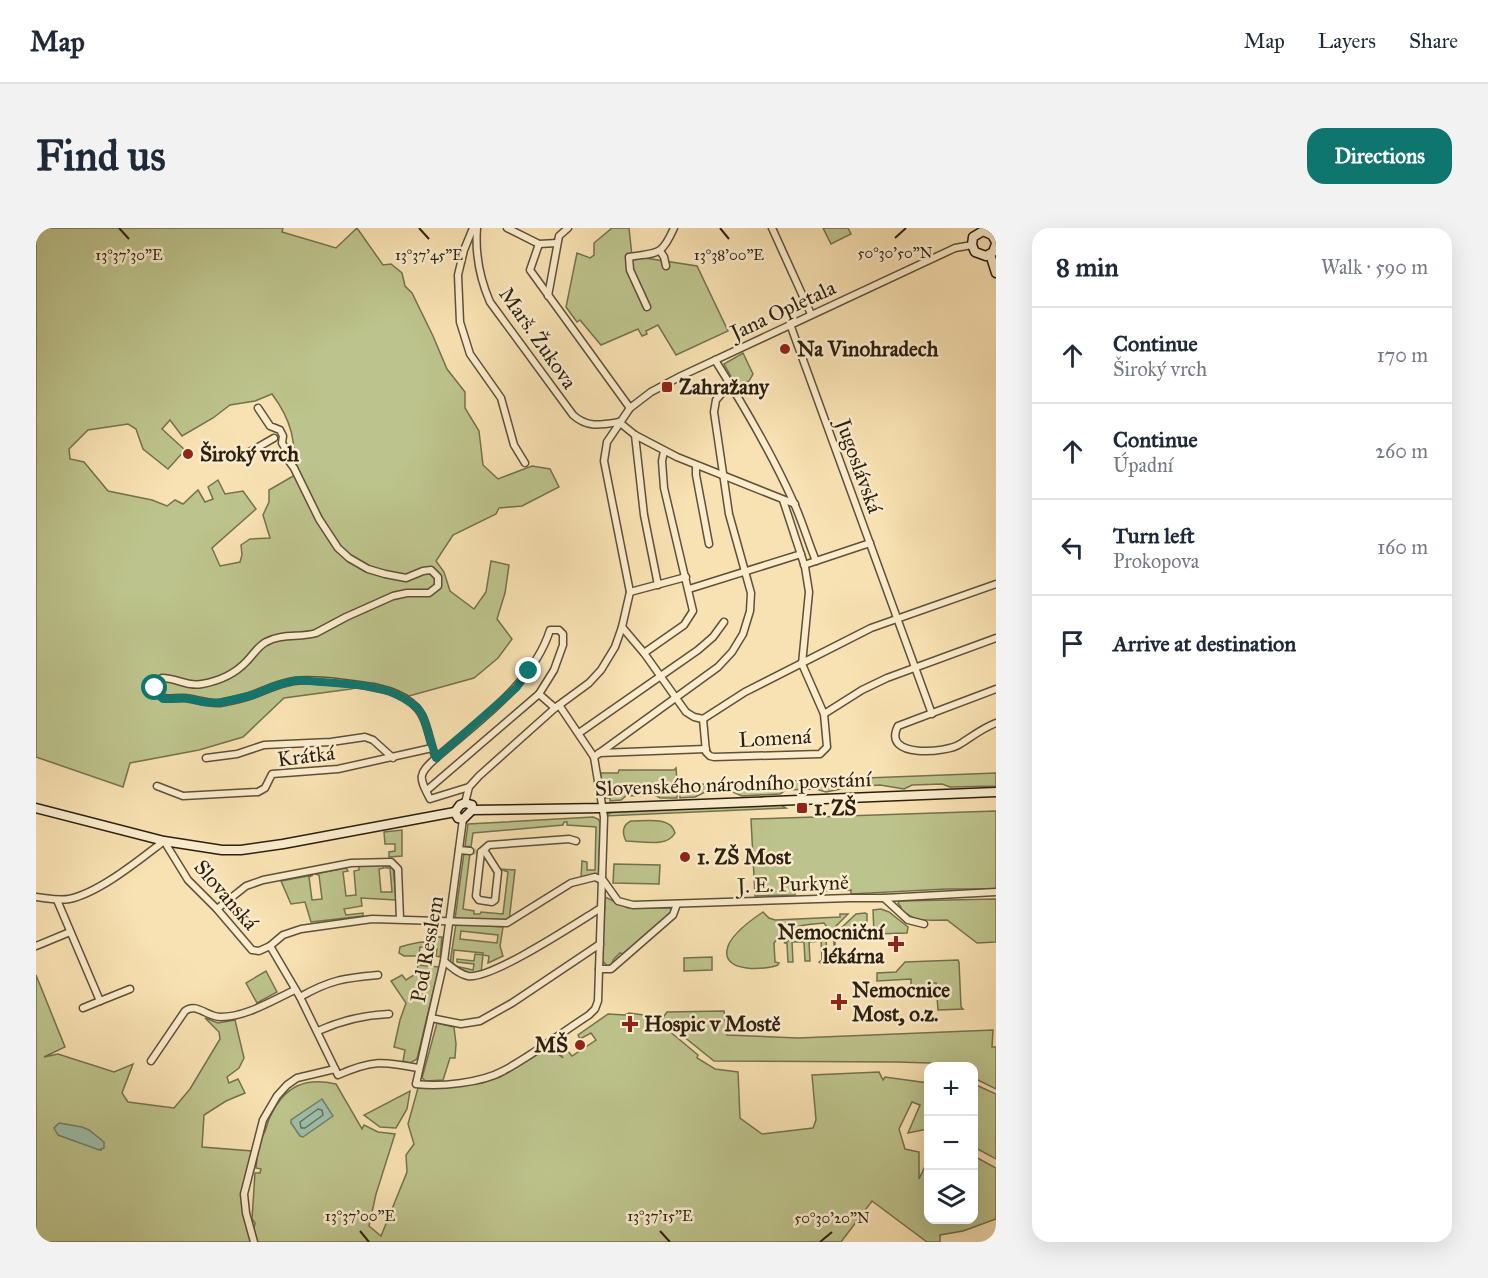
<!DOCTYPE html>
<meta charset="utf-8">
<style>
body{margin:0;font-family:"IM FELL Great Primer",serif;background:#f2f2f3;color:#1f2937}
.controls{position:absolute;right:18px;bottom:18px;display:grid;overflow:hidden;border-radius:12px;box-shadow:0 6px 24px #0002}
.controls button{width:54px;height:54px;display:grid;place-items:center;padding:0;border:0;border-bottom:2px solid #e0e1e3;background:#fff;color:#1f2937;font:30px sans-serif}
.stop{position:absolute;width:18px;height:18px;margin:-14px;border:4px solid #0f766e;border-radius:50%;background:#fff}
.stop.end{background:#0f766e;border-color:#fff;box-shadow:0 2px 6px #0008}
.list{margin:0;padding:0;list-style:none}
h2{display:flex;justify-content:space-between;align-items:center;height:78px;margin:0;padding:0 24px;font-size:26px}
h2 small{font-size:20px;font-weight:400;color:#747a83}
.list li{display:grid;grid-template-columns:39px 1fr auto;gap:18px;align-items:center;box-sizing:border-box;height:96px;padding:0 24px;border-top:2px solid #e0e1e3}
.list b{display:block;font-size:22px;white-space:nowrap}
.list p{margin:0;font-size:20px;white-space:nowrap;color:#747a83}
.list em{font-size:20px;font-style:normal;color:#747a83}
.icon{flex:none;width:33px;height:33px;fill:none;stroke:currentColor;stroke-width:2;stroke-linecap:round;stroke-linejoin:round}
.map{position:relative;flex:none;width:960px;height:1014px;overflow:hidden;border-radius:18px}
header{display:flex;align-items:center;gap:36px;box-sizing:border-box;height:84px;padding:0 30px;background:#fff;border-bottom:2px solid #e0e1e3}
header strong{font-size:28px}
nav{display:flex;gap:33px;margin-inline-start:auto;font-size:21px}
.intro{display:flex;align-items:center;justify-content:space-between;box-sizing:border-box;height:144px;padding:0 36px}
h1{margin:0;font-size:42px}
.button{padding:15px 27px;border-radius:18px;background:#0f766e;color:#fff;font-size:21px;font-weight:700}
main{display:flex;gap:36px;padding:0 36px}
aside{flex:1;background:#fff;border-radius:18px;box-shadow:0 6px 24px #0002}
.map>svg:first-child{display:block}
.green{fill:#bdc38c;stroke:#74714e;stroke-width:1.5;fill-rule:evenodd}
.water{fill:#9dbeaa;stroke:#707e6c;stroke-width:1.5}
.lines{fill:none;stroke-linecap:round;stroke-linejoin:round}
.shore{stroke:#646e5d;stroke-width:1.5}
.street-tunnel{stroke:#cfba92;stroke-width:6;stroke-dasharray:6 3;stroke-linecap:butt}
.street-casing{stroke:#5f5038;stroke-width:9}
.secondary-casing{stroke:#2c1f10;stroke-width:11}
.street{stroke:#faeccd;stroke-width:6}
.secondary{stroke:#faeccd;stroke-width:8}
.route{stroke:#0f766e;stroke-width:8}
.ticks{fill:none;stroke:#2c1f10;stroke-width:2}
.poi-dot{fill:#8f2418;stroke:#faeccd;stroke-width:2}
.labels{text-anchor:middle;stroke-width:5;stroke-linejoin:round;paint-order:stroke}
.street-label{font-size:21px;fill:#2c1f10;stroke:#faeccd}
.poi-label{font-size:21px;font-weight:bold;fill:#2c1f10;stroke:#faeccd;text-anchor:start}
.ticks-label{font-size:15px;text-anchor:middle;fill:#2c1f10;stroke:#faeccd;stroke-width:5;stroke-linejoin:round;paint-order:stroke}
</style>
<header>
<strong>Map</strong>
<nav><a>Map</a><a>Layers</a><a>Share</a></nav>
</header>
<div class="intro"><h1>Find us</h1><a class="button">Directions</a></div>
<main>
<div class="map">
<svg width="960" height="1014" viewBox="0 0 960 1014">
<rect width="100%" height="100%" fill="#f8e1b2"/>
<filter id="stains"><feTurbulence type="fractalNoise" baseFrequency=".00333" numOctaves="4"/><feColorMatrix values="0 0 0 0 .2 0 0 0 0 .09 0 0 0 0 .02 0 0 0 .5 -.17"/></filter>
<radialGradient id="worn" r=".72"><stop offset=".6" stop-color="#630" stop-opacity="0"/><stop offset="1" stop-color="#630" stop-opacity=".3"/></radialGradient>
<g class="green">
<path d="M13 0H247L246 4 300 20 321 0 347 37 355 36 366 45 369 58 376 65 397 108 411 141 429 164V180L443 203 447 237 462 251 496 238 514 241 523 259 486 278 463 280 460 286 417 307 400 333 408 344 414 363 438 381 450 364 455 333 473 337 469 365 461 391 476 411 462 430 438 450 373 468 356 460 338 455 315 461 248 470 207 509 163 522 94 535 87 559 0 529V5ZM236 166C257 194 259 214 259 247L233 262V274L227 287 234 310 214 311 205 317 206 327 204 334 184 338 176 320 220 281 207 263 189 266 182 252 172 259 177 271 169 274 162 262 147 276 139 272 131 278 116 272 72 263 48 234 34 231 33 221 52 202 92 196 100 201 107 221 132 241 149 222 126 201 134 192 146 208 177 190 194 177 219 173Z"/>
<path d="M576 0H593L596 28 661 38 692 103 640 127 622 97 610 103 611 106 606 108 602 101 565 117 544 92 541 94 530 79 541 25 554 30 558 27V15Z"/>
<path d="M787 0H812L815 6 795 16Z"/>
<path d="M707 125 717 146 713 153 701 159 688 136Z"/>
<path d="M640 540 641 552 639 555 567 558 565 556 564 545H582L583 542H638Z"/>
<path d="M960 545V558L914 559 906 556 876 557 868 561 844 557 815 559 790 564 780 561 750 562 744 566 706 568 697 564 667 565 659 569 644 570 643 559 646 557Z"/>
<path d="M639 557 641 559V570H624L619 567 590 568 585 572 574 573V570H569L567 564 569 560Z"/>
<path d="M745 577 750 580 570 588 577 583Z"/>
<path d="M960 583V661H910L815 666V662L759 664V667L719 668 715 591Z"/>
<path d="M557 589 562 591 564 594 563 647 545 650 546 633 551 634V642H559L560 599 531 597V594H528L527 597 437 605 435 619 429 618 432 596Z"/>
<path d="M595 593C609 593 635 588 639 605 631 620 605 613 590 613 586 605 586 597 595 593Z"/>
<path d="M366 602V628L353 629V624L359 623V616H349L348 604Z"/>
<path d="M428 625H434L427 681 438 683V686H444L445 684 467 686 472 644 464 641 479 642 473 693 419 691Z"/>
<path d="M578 636 624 637 623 656 577 655Z"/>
<path d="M347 637 348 640 343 641 345 664H356L354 640H350V638H357L360 672 325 670 326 678 308 681 310 687 327 685V688L275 694 269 674 255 676 245 653 277 647 273 649 276 672 286 671 283 647 279 646 310 640 312 643 307 644 310 668 320 667 318 643 323 642V638Z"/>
<path d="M569 669 592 680H633L636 682 635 685 589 727 584 725 577 732 576 737 571 738 566 732Z"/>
<path d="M960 671V714L941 715 911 692C890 692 881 695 864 681L865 679 862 675 864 673Z"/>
<path d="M845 681 853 684 872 699 871 705 838 706 837 682Z"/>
<path d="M727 684 733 690 739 692 804 689V686H812L799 699V725L797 707 788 695C767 697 750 697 738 715L739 734 743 735 742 737C730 742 687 745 691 722 693 708 715 692 727 684Z"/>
<path d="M829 685 831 686V702H803L820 686Z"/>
<path d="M420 696 467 699 464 718 467 728 452 735 453 728 447 727 445 745H429L414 735ZM425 703 462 707 461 715 424 711ZM418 722 447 725V727L439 726 438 733 421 731V734L438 736 437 742 419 738 417 735Z"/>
<path d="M783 705 790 707 791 736 787 737 783 734 786 732 785 713 773 714 774 733H769L768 714H756L757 734H752L751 715H748L759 709Z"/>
<path d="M401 709H406L404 729 400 728 401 721 384 719 383 728H368L363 725 364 719C371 717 382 714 388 714L389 716 400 715Z"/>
<path d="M676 729V742L648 743V730Z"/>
<path d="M922 732 923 734 925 779 927 781 902 782 900 755H896V758L875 759V751L841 753V745L860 744 869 734Z"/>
<path d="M382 737 403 739 381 831 374 835 367 833 369 822 358 819 364 792 370 775 355 753 366 747 370 752 381 745Z"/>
<path d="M230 743 241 764 221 775 210 755Z"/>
<path d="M0 747 29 819 8 829 22 826 78 844 97 836 86 865 92 874 138 880 154 861 184 811 183 804 169 790 182 795 199 792 208 830 203 840 191 849 193 855 202 851 209 865 190 873 168 887 166 919 216 923C210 955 202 983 217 1014H0ZM53 902 65 912V922L22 907Z"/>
<path d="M688 783 691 807 762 810 957 802 956 819H960V861L938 850V838H907L894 835 860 834 678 833 626 791 631 784Z"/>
<path d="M593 785 615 788 662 827 661 830 679 841 702 844 704 890 726 906 777 900 780 892 776 847 843 844 847 852 849 849 892 855V901L872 905 884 877 876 874 863 901 869 921 883 924V951L892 932V992H938V928L960 940V991L927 1003 904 1007V1014H891L836 973 805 1014H221L217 1005 219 995 216 991 219 945H224L225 941 220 940 223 912C231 906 230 895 235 887 249 858 269 849 300 856L326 901 328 897 342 904 359 906 340 966 333 998 345 1008 371 944 370 927 378 916 372 896 382 860 446 855 464 849 509 821 519 824 527 830 524 825 530 821 536 828 560 812 555 805 544 811 542 807 572 786 589 787Z"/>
<path d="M401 795 418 799 420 816 419 830H414L407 852 390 853 386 850Z"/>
<path d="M938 856 960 866V931L938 919Z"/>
<path d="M374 863 371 881 360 900 344 899 328 887Z"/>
</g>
<g class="water">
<path d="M286 871 297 888 267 909 264 908 255 895V892Z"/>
<path d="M23 895 46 899 53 902 68 914V920L63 922 22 907 18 900Z"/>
</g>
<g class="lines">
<path class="shore" d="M282 881 286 882 287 887 269 900H265L264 894Z"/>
<path class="street-tunnel" d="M434 623 442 624"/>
<g class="street-casing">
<g id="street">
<path d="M437 0 428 22 422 47 424 94 434 126 465 170 478 217 489 235"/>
<path d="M441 0C439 26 444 51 454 74L537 187C551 200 565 197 583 194"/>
<path d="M471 0 503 16 521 15"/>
<path d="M736 0 775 86"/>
<path d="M503 16 494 42 594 180"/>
<path d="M624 23 628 29 630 38"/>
<path d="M512 68 523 8 532 0"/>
<path d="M611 79 594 42 593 29C622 24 625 29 638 0"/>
<path d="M754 96 896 486"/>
<path d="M679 132C708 178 735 224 757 273 766 292 772 314 780 333"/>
<path d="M222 180 234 198 244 202 247 208 246 215 249 220 250 229 258 240 283 291 302 320 313 330 332 341 349 346 370 350 387 343 395 342 402 349V358L393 365H371L357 368 310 389 280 405C264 410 246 405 230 414 222 418 217 427 211 433 199 446 183 453 166 456 151 459 141 450 126 450L120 455V463C128 475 136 469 148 470 160 471 171 476 184 475 195 473 209 470 219 466 232 461 244 455 258 453 276 450 335 457 353 463 362 466 373 472 380 479 392 491 393 514 400 530"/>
<path d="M583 194 599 207 641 229 759 276"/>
<path d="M599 207 608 287 622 357"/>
<path d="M210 226 238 210"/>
<path d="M660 238V247L673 316"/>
<path d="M768 337 834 315"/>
<path d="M653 361 765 326"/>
<path d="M594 364 650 349"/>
<path d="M586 399 608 425 650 484 658 489 667 491 709 464 835 400 960 356"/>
<path d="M608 425 648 397 657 383 628 260 626 233 628 223"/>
<path d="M960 461 862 498C845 531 911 525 924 516 937 508 945 501 960 495"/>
<path d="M503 466 519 480"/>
<path d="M788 486 826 462 851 450 960 410"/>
<path d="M667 491 670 524 674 528 678 529 784 526 791 519 788 486 766 436 773 364 769 339 747 272"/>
<path d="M543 505 662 422 677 409 688 394"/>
<path d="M563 525 670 521"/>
<path d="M558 529 682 439 696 424 707 406 714 383 715 365 693 286 678 184 680 172 694 156"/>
<path d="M170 530 201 526 228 517 295 514 329 509 337 512 357 530"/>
<path d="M121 558 147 568 222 564 229 560 236 546 302 541 396 520"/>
<path d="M390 563 503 466 518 442 527 417V406L523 402H514C497 456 441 494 400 530 381 547 383 549 394 571L433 559"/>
<path d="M429 575 433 559 443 548 519 480 553 455 565 442 579 419 586 399 594 364 568 233 571 214 594 180 615 164 645 148 919 20 936 17"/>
<path d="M427 591 408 733 380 856C404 859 445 855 467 843 497 827 525 805 553 787L559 781 562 773 568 589 558 529 523 477"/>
<path d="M423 622 434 623"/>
<path d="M445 624 440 668 443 672 456 674 459 672 462 644 448 622"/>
<path d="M445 624 453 617 533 611 540 613"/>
<path d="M567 652 582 673 597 677 814 670H848L960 664"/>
<path d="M0 669C11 670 22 673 33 671 63 665 103 632 128 613L152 652 181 681 216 722 223 723 234 718 264 769 302 847C336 832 347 833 382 840"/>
<path d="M848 670 872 692 888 696"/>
<path d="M21 672 64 773 94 761"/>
<path d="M181 681 210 658 227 652 315 635 355 634 362 641 364 691"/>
<path d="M0 718 34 704"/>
<path d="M234 718 247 707 265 701 336 691 471 695 535 655 559 649 566 652"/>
<path d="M408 733C415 739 423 746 432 748 455 752 542 694 565 680"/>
<path d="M563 741H575L637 687 641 676"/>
<path d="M264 769C294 752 308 750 342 747"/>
<path d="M47 780 64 773"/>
<path d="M395 790 425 796 444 793 476 775 564 716"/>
<path d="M282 803C304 793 328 787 353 786"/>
<path d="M115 833 149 783C160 774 171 789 184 789 210 789 235 773 259 762"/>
<path d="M218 1014 210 985 208 966 227 892 241 868 251 857 261 850 299 841"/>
</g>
</g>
<g class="secondary-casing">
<g id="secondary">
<path d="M960 14 956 7 947 3 937 9 936 17 939 24 950 28 957 24 960 16"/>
<path d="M954 26 960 45"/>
<path d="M0 580 128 613 186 622H205L247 616 419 584"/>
<path d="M436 582 566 580 960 564"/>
<path d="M419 584 424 577 429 575 436 577V582"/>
<path d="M419 584 422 590 427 591 436 582"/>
</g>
</g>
<use href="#street" class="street"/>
<use href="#secondary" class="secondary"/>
</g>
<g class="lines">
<path class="route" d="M119 460 121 466 127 471 151 470 166 474 182 475 217 467 238 458 261 452 324 457 353 463 367 470 381 479 387 488 400 530 480 460 493 443"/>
</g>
<path class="ticks" d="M83 0 93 11M383 0 393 11M684 0 693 11M859 10 870 0M324 1003 333 1014M624 1003 634 1014M784 1014 796 1004"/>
<g class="poi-dot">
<circle cx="749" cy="121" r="6"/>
<rect x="625" y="153" width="12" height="12" rx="3"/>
<circle cx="152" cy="226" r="6"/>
<rect x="760" y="574" width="12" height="12" rx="3"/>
<circle cx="649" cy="629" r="6"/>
<path d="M857 707h6v6h6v6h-6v6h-6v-6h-6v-6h6z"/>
<path d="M800 765h6v6h6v6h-6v6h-6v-6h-6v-6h6z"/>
<path d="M591 787h6v6h6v6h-6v6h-6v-6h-6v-6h6z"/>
<circle cx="544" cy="817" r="6"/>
</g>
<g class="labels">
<g class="street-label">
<text transform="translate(747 82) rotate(-25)" y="7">Jana Opletala</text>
<text transform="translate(502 110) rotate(55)" y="7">Marš. Žukova</text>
<text transform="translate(823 238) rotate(70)" y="7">Jugoslávská</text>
<text transform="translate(739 510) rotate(-3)" y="7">Lomená</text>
<text transform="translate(270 528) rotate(-7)" y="7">Krátká</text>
<text transform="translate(697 556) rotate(-2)" y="7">Slovenského národního povstání</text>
<text transform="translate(757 656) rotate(-2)" y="7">J. E. Purkyně</text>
<text transform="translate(190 667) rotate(49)" y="7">Slovanská</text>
<text transform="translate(391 721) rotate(-80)" y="7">Pod Resslem</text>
</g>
<g class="poi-label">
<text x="761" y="128">Na Vinohradech</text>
<text x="643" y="166">Zahražany</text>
<text x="164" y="233">Široký vrch</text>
<text x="778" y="587">1. ZŠ</text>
<text x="661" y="636">1. ZŠ Most</text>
<text x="848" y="711" text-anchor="end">Nemocniční<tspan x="848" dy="24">lékárna</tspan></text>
<text x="816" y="769">Nemocnice<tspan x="816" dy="24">Most, o.z.</tspan></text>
<text x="608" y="803">Hospic v Mostě</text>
<text x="532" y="824" text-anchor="end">MŠ</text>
</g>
</g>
<g class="ticks-label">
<text x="859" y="30">50°30'50"N</text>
<text x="93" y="32">13°37'30"E</text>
<text x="393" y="32">13°37'45"E</text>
<text x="693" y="32">13°38'00"E</text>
<text x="324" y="993">13°37'00"E</text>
<text x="624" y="993">13°37'15"E</text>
<text x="796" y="995">50°30'20"N</text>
</g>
<rect width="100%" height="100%" filter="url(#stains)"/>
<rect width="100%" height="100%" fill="url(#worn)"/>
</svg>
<div class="controls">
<button>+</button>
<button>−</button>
<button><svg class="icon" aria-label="layers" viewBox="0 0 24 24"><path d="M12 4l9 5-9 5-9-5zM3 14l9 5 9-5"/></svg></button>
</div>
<div class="stop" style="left:119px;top:460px"></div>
<div class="stop end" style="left:493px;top:443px"></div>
</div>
<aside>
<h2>8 min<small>Walk · 590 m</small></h2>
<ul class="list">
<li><svg class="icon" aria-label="ahead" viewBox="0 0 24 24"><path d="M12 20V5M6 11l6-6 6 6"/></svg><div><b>Continue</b><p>Široký vrch</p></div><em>170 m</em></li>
<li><svg class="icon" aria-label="ahead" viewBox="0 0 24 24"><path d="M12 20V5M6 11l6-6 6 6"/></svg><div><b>Continue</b><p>Úpadní</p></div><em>260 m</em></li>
<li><svg class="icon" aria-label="left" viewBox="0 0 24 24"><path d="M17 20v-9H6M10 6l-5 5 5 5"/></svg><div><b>Turn left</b><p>Prokopova</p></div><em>160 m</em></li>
<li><svg class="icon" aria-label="arrive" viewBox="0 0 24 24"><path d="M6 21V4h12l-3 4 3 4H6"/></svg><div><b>Arrive at destination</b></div></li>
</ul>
</aside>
</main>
